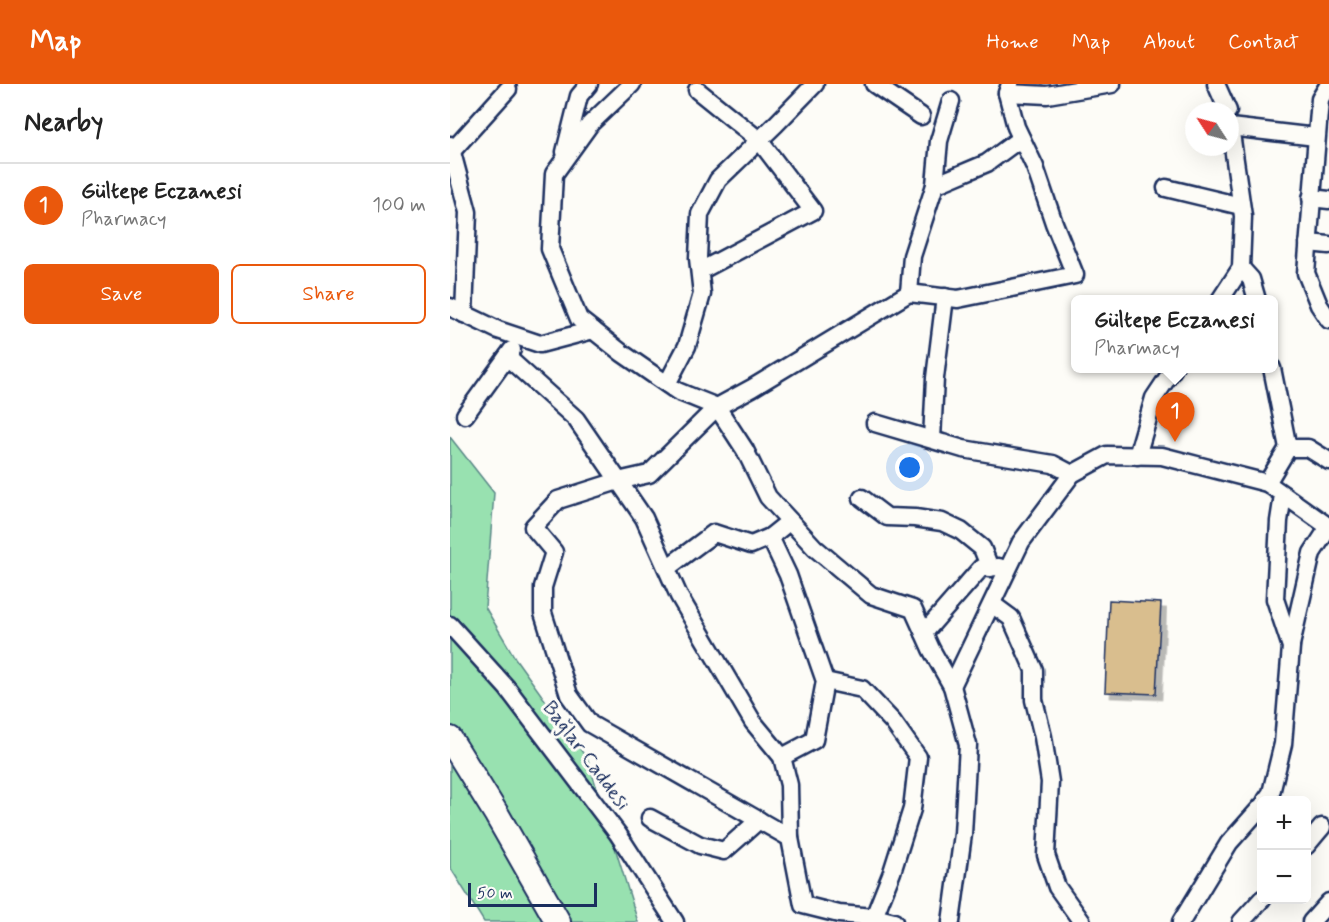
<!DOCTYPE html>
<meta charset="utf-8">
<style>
body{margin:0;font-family:Mynerve,sans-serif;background:#f2f2f2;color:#222}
.controls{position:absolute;right:18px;bottom:18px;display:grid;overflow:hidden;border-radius:9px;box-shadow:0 6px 24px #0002}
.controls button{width:54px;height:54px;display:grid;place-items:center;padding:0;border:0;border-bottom:2px solid #e0e0e0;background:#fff;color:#222;font:30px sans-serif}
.compass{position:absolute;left:735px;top:18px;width:54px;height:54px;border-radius:50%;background:#fff;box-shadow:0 6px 24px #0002;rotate:306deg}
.scale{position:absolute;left:18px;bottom:15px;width:129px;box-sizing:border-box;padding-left:6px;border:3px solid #1b2f5e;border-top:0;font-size:16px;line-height:21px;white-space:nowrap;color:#1b2f5e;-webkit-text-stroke:4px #fdfcf7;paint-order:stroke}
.you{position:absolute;left:460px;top:384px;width:21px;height:21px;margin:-15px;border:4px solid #fff;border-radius:50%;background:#1a73e8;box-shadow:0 0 0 9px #1a73e833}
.badge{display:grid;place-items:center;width:39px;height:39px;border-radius:50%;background:#ea580c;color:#fff;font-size:20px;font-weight:700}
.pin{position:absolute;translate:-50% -50px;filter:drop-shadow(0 2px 3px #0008)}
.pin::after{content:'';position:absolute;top:32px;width:21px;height:18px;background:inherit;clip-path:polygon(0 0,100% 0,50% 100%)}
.popup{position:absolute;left:621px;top:211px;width:207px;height:78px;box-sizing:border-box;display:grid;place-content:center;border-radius:9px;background:#fff;filter:drop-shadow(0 2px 4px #0005);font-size:20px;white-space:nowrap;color:#767676}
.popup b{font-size:22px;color:#222}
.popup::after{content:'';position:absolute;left:50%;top:100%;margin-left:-12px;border:12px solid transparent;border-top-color:#fff}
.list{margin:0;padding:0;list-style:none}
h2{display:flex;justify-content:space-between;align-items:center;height:78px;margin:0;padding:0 24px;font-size:26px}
h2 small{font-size:20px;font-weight:400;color:#767676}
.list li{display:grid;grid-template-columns:39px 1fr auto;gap:18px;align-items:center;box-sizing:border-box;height:84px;padding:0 24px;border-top:2px solid #e0e0e0}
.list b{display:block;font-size:22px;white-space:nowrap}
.list p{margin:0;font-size:20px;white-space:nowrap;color:#767676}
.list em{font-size:20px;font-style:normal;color:#767676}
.actions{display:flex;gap:12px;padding:18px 24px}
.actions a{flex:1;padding:14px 0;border:2px solid #ea580c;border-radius:9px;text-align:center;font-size:21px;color:#ea580c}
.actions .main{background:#ea580c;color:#fff}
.map{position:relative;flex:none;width:879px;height:838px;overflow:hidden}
header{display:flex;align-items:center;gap:36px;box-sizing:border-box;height:84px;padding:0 30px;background:#ea580c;color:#fff}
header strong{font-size:28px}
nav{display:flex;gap:33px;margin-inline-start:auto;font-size:21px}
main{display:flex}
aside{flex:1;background:#fff}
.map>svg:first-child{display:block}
.green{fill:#98e1b0;stroke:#5a8887;stroke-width:1.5}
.building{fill:#d9be8e;stroke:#1b2f5e;stroke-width:1.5;filter:url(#shadow)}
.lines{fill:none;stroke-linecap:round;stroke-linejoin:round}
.street-casing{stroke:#1b2f5e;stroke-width:21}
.secondary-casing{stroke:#1b2f5e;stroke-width:28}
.street{stroke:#fdfcf7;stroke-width:16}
.secondary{stroke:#fdfcf7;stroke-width:24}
.labels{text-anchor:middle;stroke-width:6;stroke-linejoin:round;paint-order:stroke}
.street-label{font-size:21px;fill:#1b2f5e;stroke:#fdfcf7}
</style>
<header>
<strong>Map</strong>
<nav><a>Home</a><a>Map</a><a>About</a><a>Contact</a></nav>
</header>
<main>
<aside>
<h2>Nearby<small></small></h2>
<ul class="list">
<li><span class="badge">1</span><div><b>Gültepe Eczanesi</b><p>Pharmacy</p></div><em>100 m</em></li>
</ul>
<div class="actions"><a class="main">Save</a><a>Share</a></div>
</aside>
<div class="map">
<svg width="879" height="838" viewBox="0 0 879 838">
<defs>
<filter id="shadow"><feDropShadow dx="5.5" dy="5.5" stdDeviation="0" flood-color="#0004"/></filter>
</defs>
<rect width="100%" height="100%" fill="#fdfcf7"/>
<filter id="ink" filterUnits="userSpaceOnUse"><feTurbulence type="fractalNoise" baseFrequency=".0167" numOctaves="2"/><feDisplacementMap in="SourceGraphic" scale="12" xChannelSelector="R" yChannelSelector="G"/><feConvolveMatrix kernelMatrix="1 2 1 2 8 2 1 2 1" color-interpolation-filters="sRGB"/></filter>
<g filter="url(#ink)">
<path class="green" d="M0 353 44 409 35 523 65 574 138 676 188 838H34L0 783Z"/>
<path class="building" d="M659 516 711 519 706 610 655 608Z"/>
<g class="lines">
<g class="street-casing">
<g id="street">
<path d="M182 0 140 40 104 90 100 165 129 235 172 269 227 307 267 323 295 366 318 413 365 464 421 511 463 525 481 565 502 602 518 661 513 750 501 838"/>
<path d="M424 0 471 32"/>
<path d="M766 0 778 27"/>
<path d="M879 0 870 15 856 189 869 221 879 236"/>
<path d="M247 6 309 56 363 127 250 187"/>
<path d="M557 9 597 11 662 0"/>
<path d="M780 43 866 53"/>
<path d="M0 61 18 128 14 230"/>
<path d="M3 66 58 5"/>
<path d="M115 68 129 12 139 0"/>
<path d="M485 101 489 57 501 17"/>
<path d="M716 104 791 122"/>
<path d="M861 114 879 116"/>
<path d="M858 159 879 161"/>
<path d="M791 184 801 195 807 216"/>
<path d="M459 209 462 172 485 101 537 79 571 54"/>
<path d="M770 216 791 184 793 132 780 42"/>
<path d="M0 223 48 246 90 260 143 246"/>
<path d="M57 273 126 335 194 434 229 512 303 638 332 673 339 701 340 754 353 821 389 830 424 833 444 838"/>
<path d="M822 284 838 364"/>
<path d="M217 300 237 262 252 210 248 174 250 130 268 96 326 40 365 0"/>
<path d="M15 331 62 266"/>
<path d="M425 339 513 365 603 380 622 390"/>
<path d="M482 355 485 294 495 213"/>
<path d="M687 372 704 314 724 284"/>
<path d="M817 399 838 364H858L879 377"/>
<path d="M412 414 437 433 465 434 492 438 511 447 532 464 540 484"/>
<path d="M320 453 338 491 375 597 364 656 332 673"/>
<path d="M217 484 264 449 301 461 320 453 340 437"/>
<path d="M542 520 561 534 584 586V616L593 653 600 698 596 771 607 803 632 838"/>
<path d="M0 541 57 604 168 750 225 838"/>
<path d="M474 549 531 484 549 483"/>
<path d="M841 561 862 469 879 443"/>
<path d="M375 597 412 605 443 638 468 673 462 725 442 788 424 833"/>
<path d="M502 602 571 458 622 390 657 371 712 372 817 399 879 443"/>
<path d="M816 716 821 709 833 660 841 563 825 515 829 437 833 411"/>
<path d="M200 734 250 761 274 767 309 736"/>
<path d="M340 754 140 640 119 611 93 529V503L104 468 83 443 108 416 168 397 199 390 267 323 302 304 459 209 508 215 625 191 604 139 585 83 566 43 557 9 560 0"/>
<path d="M856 762 872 743"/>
<path d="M731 838 779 759 812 722"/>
<path d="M791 838 812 815"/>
<path d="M861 838 879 818"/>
</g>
</g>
<g class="secondary-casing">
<path id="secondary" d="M0 655 47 731 108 838"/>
</g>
<use href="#street" class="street"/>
<use href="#secondary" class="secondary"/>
</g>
</g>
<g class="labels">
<g class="street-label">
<text transform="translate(137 671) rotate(53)" y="7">Bağlar Caddesi</text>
</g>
</g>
</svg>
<div class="controls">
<button>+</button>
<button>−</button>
</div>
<svg class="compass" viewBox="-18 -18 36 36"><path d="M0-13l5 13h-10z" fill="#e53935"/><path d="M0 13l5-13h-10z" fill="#767676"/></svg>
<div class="scale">50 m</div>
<div class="you"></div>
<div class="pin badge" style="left:725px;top:358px">1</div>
<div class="popup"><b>Gültepe Eczanesi</b>Pharmacy</div>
</div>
</main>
